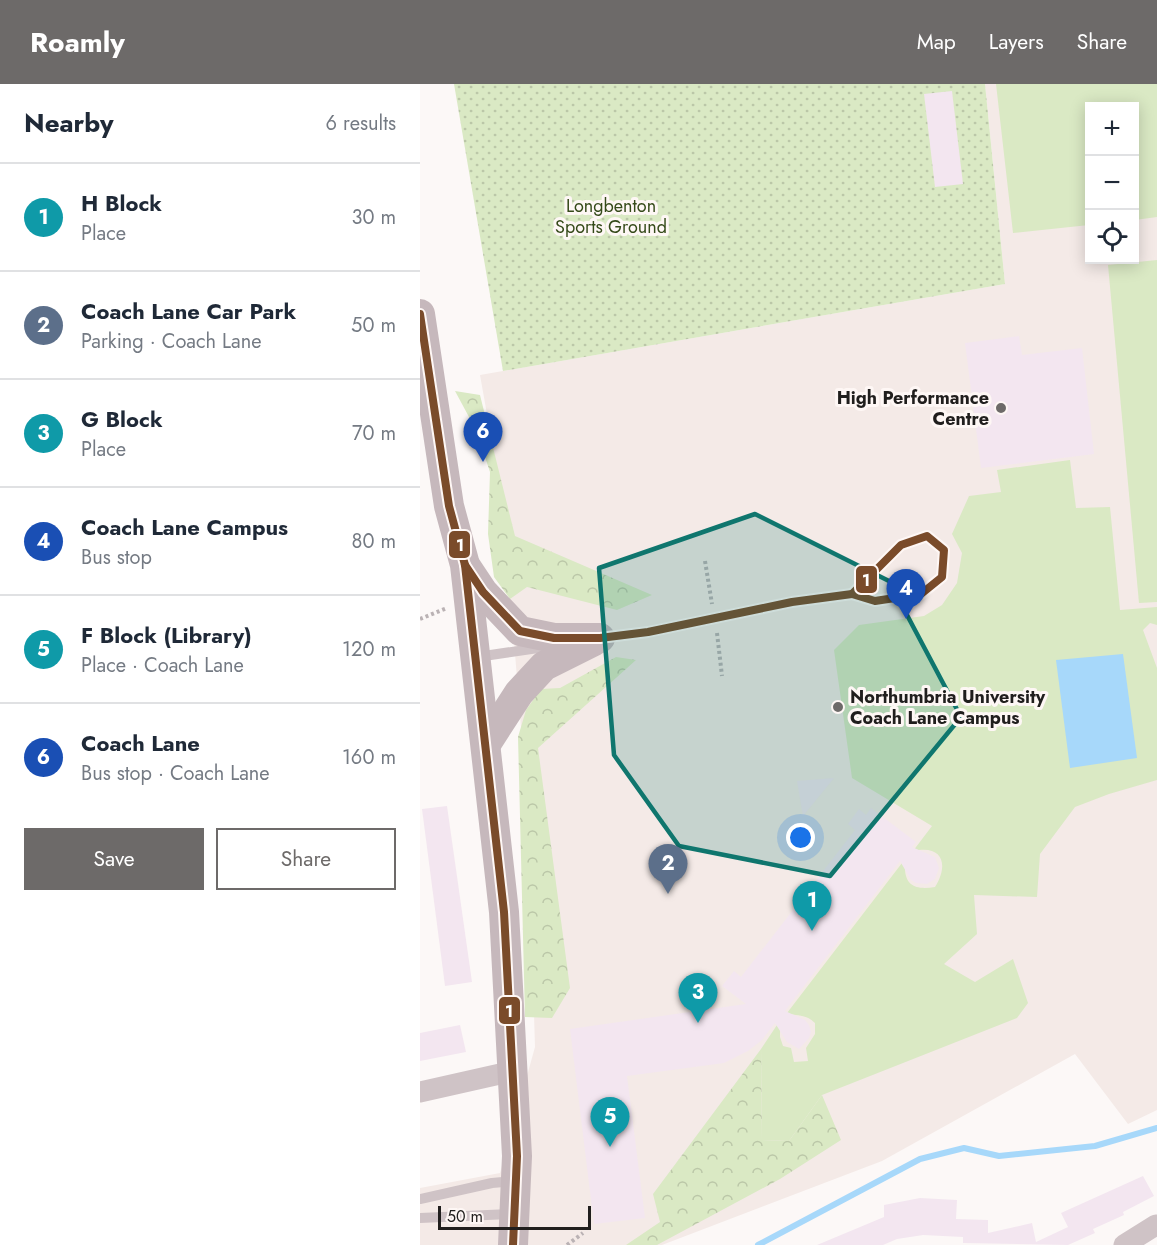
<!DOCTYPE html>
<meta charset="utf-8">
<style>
body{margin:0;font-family:Jost,sans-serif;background:#f2f2f3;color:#1f2937}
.controls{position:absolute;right:18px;top:18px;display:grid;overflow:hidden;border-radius:0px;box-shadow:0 3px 15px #0003}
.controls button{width:54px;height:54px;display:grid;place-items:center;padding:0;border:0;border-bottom:2px solid #e0e1e3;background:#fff;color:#1f2937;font:30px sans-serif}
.scale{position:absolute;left:18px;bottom:15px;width:153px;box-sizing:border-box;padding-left:6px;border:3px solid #201e1d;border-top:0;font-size:16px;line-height:21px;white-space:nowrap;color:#201e1d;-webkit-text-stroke:4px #fef7f5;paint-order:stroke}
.you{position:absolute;left:381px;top:754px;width:21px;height:21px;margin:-15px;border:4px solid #fff;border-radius:50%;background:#1a73e8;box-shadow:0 0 0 9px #1a73e833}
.badge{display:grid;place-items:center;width:39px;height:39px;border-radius:50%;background:#6d6a69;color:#fff;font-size:20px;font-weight:700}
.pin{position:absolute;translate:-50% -50px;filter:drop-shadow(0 2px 3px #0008)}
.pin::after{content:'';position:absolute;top:32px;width:21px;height:18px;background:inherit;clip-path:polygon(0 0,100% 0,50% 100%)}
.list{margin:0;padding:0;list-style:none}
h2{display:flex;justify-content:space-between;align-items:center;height:78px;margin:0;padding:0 24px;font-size:26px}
h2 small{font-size:20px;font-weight:400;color:#747a83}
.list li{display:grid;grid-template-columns:39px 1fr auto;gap:18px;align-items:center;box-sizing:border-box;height:108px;padding:0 24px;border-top:2px solid #e0e1e3}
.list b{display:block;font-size:22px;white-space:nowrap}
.list p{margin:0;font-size:20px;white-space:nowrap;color:#747a83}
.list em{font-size:20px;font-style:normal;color:#747a83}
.actions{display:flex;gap:12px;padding:18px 24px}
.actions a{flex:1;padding:14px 0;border:2px solid #6d6a69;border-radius:0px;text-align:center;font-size:21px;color:#6d6a69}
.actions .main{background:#6d6a69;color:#fff}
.icon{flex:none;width:33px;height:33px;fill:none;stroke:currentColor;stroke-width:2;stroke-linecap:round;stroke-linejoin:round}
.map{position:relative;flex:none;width:737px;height:1161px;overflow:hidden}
header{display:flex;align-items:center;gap:36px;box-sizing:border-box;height:84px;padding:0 30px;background:#6d6a69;color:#fff}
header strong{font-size:28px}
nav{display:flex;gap:33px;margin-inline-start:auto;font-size:21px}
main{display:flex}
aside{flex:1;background:#fff}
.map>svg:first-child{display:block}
.built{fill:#f4eae7;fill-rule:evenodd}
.green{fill:#dae9c4}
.forest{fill:url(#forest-crowns)}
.park{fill:url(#park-dots)}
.water{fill:#a7d8fa}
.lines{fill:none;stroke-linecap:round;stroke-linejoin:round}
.stream{stroke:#a7d8fa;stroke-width:6}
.building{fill:#f3e6f0}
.path{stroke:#bab2b4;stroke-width:4;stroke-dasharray:3 3;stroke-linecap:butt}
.lane{stroke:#cfc3c6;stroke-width:10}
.street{stroke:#cfc3c6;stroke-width:21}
.secondary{stroke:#c6b8bc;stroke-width:30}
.bus-1-casing{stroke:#fef7f5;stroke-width:12}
.bus-1{stroke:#7a4b2a;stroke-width:8}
.marked{fill:#0f766e;fill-opacity:0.2;stroke:#0f766e;stroke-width:4.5;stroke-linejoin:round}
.poi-dot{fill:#6d6a69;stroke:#fef7f5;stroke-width:2}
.labels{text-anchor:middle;stroke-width:6;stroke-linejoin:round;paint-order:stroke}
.park-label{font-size:18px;fill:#354a19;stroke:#fef7f5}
.poi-label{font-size:18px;font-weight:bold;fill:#201e1d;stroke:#fef7f5;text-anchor:end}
.line-badge{stroke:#fef7f5;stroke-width:2}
.badge-label{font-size:16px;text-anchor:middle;font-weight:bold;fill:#fff}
</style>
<header>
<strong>Roamly</strong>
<nav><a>Map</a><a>Layers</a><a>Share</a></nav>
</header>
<main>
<aside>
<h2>Nearby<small>6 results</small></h2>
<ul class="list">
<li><span class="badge" style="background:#0f9aa8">1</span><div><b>H Block</b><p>Place</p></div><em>30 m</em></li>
<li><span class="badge" style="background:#5c6f8a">2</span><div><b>Coach Lane Car Park</b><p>Parking · Coach Lane</p></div><em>50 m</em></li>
<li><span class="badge" style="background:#0f9aa8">3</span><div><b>G Block</b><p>Place</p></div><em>70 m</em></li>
<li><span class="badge" style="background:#1a4fb4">4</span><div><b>Coach Lane Campus</b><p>Bus stop</p></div><em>80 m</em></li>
<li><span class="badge" style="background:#0f9aa8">5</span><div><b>F Block (Library)</b><p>Place · Coach Lane</p></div><em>120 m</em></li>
<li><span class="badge" style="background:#1a4fb4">6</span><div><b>Coach Lane</b><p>Bus stop · Coach Lane</p></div><em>160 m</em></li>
</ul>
<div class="actions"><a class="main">Save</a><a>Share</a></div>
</aside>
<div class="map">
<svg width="737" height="1161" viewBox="0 0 737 1161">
<defs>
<pattern id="forest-crowns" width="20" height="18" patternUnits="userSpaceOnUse" patternTransform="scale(1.5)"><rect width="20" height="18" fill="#dae9c4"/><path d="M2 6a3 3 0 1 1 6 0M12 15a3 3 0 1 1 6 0" fill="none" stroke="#bbc7a8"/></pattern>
<pattern id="park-dots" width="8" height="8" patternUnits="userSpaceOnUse" patternTransform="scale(1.5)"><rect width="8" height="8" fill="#dae9c4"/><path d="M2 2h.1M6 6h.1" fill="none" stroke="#bbc7a8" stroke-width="1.8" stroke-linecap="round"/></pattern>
</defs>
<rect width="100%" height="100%" fill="#fcf8f7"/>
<path class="built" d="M565 0H737V1026L708 1040 655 970 462 1077 242 1161H0V1104L80 1089 115 963 108 731 83 420 60 291 585 200ZM670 22H714V176H670Z"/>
<g class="green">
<path d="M576 0H737V133L715 136 714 22H670L669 141 593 149Z"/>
<path d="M737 176V518L719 519 688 181Z"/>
<path d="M650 376 656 424 690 423 700 526 737 523V541L730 539 723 546 737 584V696L689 710 655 723 620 770 617 813 554 811 557 850 524 880 555 898 593 875 608 919 597 934 402 1011 369 1057 342 1056 341 965 357 941 360 942V953L363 962 371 964 374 978 388 977 386 964 395 950V939C384 929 379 933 367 929L482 779 485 781C484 803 497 806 515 803 529 781 523 760 493 767L512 742 432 694 414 566 439 541 504 532 522 521 537 499 542 469 532 450 549 412 581 408 577 386Z"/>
</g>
<g class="forest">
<path d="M35 307 60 311 95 452 232 511 197 526 107 503 90 515 74 493 68 450 70 388 56 346Z"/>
<path d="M196 573 216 576 118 664 150 904 132 934 105 933 98 653 106 626 121 605 140 604Z"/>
<path d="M341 965 342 1056 369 1057 402 1011 421 1056 360 1095 237 1161H206L240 1138 233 1110Z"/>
</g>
<path class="park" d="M34 0H565L585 200 83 287Z"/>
<path class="water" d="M703 570 717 674 650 684 636 576Z"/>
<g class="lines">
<path class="stream" d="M338 1161 500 1075 544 1064 579 1072 675 1062 737 1044"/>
</g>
<g class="building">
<path d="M532 7 543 100 515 103 504 10Z"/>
<path d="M599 252 602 271 662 264 674 370 561 384 545 259Z"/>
<path d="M414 694 383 732 377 697Z"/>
<path d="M27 722 52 898 25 902 2 725Z"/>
<path d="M451 724 496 758 492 763 515 773 519 784 515 795 507 800 496 799 491 796 480 777 365 927 385 936 389 941 391 948 389 954 379 965 367 958 355 939 342 956 328 967 304 979 207 992 225 1134 174 1140 150 945 326 920 302 902 314 887 321 893 435 746 428 740 439 725 446 731Z"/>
<path d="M40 941 46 968 0 977V949Z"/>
<path d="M723 1092 734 1112 703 1128 704 1131 673 1145 675 1149 648 1161 543 1159V1153L503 1151 477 1155 463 1161H397L464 1133V1121L500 1114 537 1116 536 1135 568 1136V1149L612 1139 616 1158 648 1143 641 1129Z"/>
</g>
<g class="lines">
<g class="path">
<path d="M285 477 292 520"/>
<path d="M0 535 27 524"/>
<path d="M297 549 302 592"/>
<path d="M147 1161 163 1149"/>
</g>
<g class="lane">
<path d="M182 554 228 548 372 518 432 510 455 517 501 510 522 493 524 466 507 452 481 461 432 510"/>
<path d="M57 573 125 563"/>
<path d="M0 1115 72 1099 94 1097"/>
<path d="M0 1134 91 1130"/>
</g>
<g class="street">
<path d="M0 1008 93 987"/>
<path d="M704 1161 736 1141"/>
</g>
<g class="secondary">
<path d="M0 230 29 422 45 481 84 828 97 1072 93 1161"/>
<path d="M47 484 63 508 100 547 134 554H180"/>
<path d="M66 660 99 609 124 582 174 557"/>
</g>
<g class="bus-1-casing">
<g id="bus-1">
<path d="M0 230 29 422 45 481 84 828 97 1072 93 1161"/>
<path d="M507 452 524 466 522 493 501 510 455 517 432 510 481 461Z"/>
<path d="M45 481 63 508 100 547 134 554H180L228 548 372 518 432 510"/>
</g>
</g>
<use href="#bus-1" class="bus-1"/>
</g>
<path class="marked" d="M335 430 469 497 541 633 410 792 259 762 194 671 179 484Z"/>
<g class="poi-dot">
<circle cx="581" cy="324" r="6"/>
<circle cx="418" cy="623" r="6"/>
</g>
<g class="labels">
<g class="park-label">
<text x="191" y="128">Longbenton<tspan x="191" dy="21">Sports Ground</tspan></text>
</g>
<g class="poi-label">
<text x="569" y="320">High Performance<tspan x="569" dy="21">Centre</tspan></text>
<text x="430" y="619" text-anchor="start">Northumbria University<tspan x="430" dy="21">Coach Lane Campus</tspan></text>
</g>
</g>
<g class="line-badge">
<rect x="28" y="446" width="23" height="29" rx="6" fill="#7a4b2a"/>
<rect x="435" y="481" width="23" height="29" rx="6" fill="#7a4b2a"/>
<rect x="78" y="912" width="23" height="29" rx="6" fill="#7a4b2a"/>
</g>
<g class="badge-label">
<text x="40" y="467">1</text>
<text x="446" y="502">1</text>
<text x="89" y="933">1</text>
</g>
</svg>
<div class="controls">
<button>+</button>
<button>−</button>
<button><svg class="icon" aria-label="locate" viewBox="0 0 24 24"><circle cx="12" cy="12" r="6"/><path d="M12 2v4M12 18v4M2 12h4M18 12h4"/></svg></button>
</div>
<div class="scale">50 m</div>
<div class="you"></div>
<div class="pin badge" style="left:392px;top:847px;background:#0f9aa8">1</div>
<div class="pin badge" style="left:248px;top:810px;background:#5c6f8a">2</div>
<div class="pin badge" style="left:278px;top:939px;background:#0f9aa8">3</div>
<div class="pin badge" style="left:486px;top:535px;background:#1a4fb4">4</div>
<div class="pin badge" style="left:190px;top:1063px;background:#0f9aa8">5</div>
<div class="pin badge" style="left:63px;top:378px;background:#1a4fb4">6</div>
</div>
</main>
